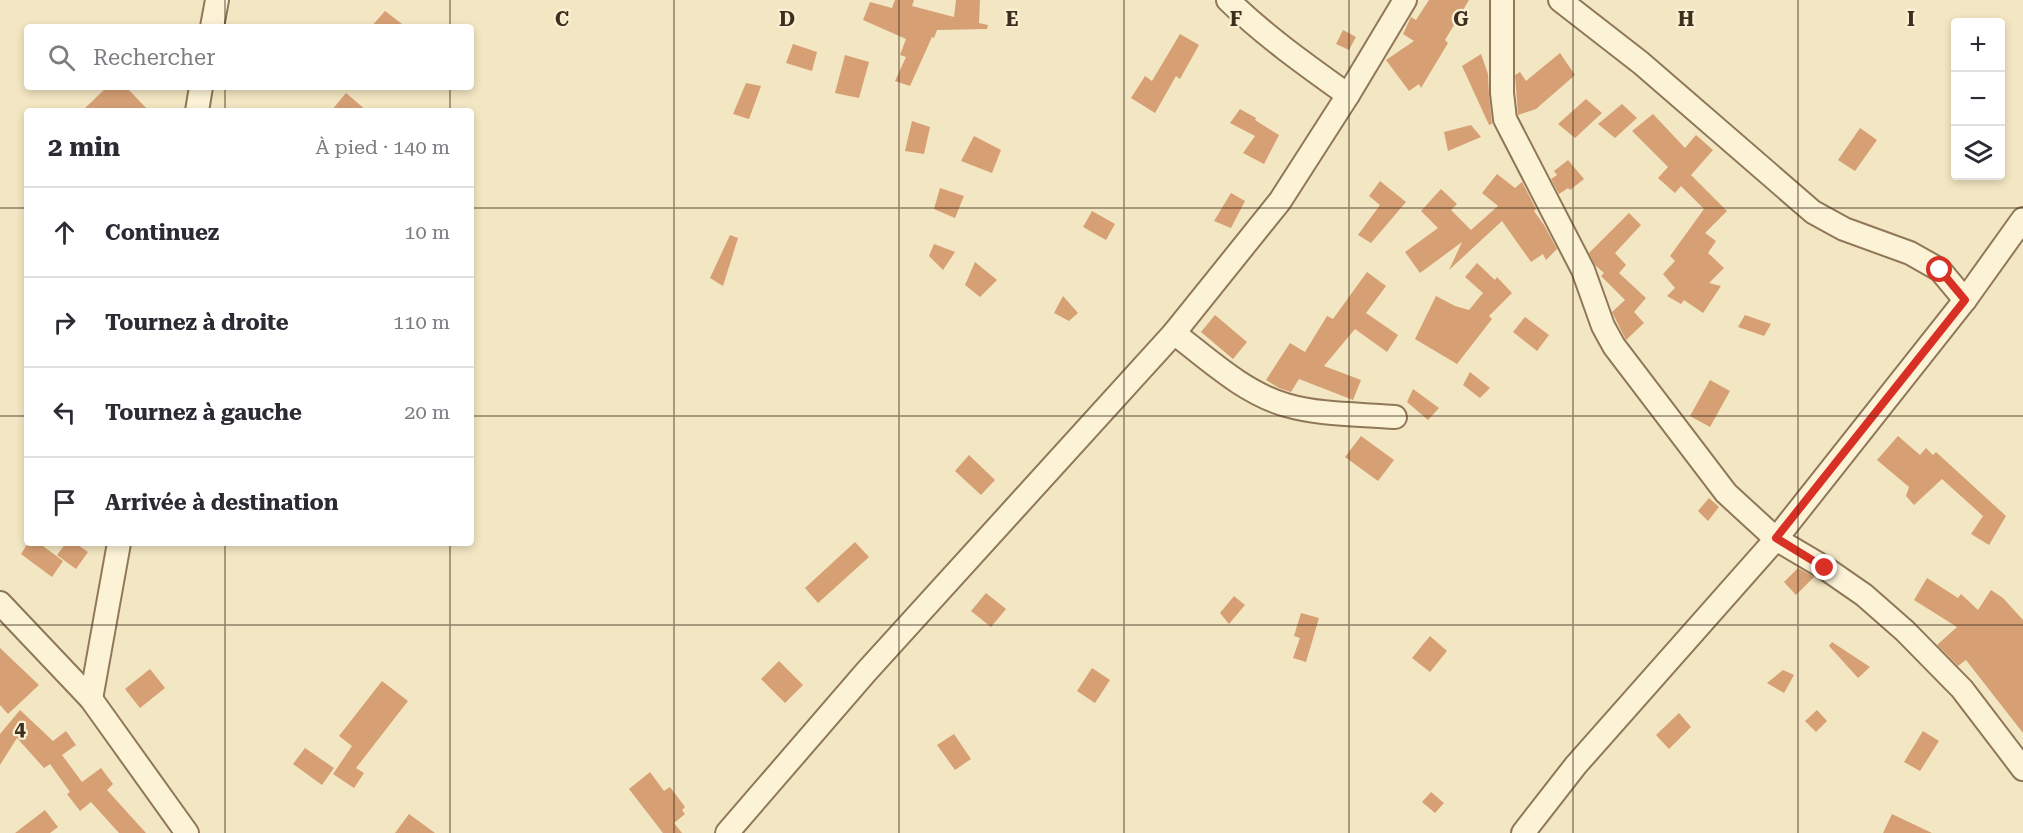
<!DOCTYPE html>
<html lang="fr">
<meta charset="utf-8">
<style>
body{margin:0;font-family:"Roboto Serif",serif;background:#f2f2f3;color:#2b2b33}
.controls{position:absolute;right:18px;top:18px;display:grid;overflow:hidden;border-radius:6px;box-shadow:0 3px 9px #0003}
.controls button{width:54px;height:54px;display:grid;place-items:center;padding:0;border:0;border-bottom:2px solid #e1e1e2;background:#fff;color:#2b2b33;font:30px sans-serif}
.stop{position:absolute;width:18px;height:18px;margin:-14px;border:4px solid #d93025;border-radius:50%;background:#fff}
.stop.end{background:#d93025;border-color:#fff;box-shadow:0 2px 6px #0008}
.list{margin:0;padding:0;list-style:none}
h2{display:flex;justify-content:space-between;align-items:center;height:78px;margin:0;padding:0 24px;font-size:26px}
h2 small{font-size:20px;font-weight:400;color:#7c7c81}
.list li{display:grid;grid-template-columns:39px 1fr auto;gap:18px;align-items:center;box-sizing:border-box;height:90px;padding:0 24px;border-top:2px solid #e1e1e2}
.list b{display:block;font-size:22px;white-space:nowrap}
.list em{font-size:20px;font-style:normal;color:#7c7c81}
.icon{flex:none;width:33px;height:33px;fill:none;stroke:currentColor;stroke-width:2;stroke-linecap:round;stroke-linejoin:round}
.map{position:relative;flex:none;width:2023px;height:833px;overflow:hidden}
.search{position:absolute;background:#fff;box-shadow:0 3px 9px #0003;left:24px;top:24px;width:450px;height:66px;display:flex;align-items:center;gap:15px;box-sizing:border-box;padding:0 21px;border-radius:6px;color:#7c7c81;font-size:22px}
.panel{position:absolute;background:#fff;box-shadow:0 3px 9px #0003;left:24px;top:108px;width:450px;height:438px;border-radius:6px}
.map>svg:first-child{display:block}
.building{fill:#d6a074}
.lines{fill:none;stroke-linecap:round;stroke-linejoin:round}
.minor-casing{stroke:#907757;stroke-width:26}
.minor{stroke:#fcf3d7;stroke-width:22}
.route{stroke:#d93025;stroke-width:8}
.grid{fill:none;stroke:#3e2e1d;stroke-width:1.5;stroke-opacity:0.55}
.grid-label{font-size:20px;text-anchor:middle;font-weight:bold;fill:#3e2e1d;stroke:#f9f0d3;stroke-width:4.5;stroke-linejoin:round;paint-order:stroke}
</style>
<div class="map">
<svg width="2023" height="833" viewBox="0 0 2023 833">
<rect width="100%" height="100%" fill="#f3e6c2"/>
<g class="building">
<path d="M895 0H914L912 6 954 17 956 0H980L979 23 988 25 987 29 937 30 934 38 932 37 910 86 895 81 906 57 900 55 906 39 863 20 870 2 892 8Z"/>
<path d="M1429 0H1469L1445 40 1448 43 1421 88 1419 84 1409 91 1386 60 1414 41 1403 34 1411 17 1416 20Z"/>
<path d="M385 11 406 27H371Z"/>
<path d="M1343 30 1356 37 1349 50 1336 44Z"/>
<path d="M1180 34 1199 45 1180 79 1176 76 1155 113 1131 98 1145 76 1152 81Z"/>
<path d="M793 44 817 52 812 71 786 63Z"/>
<path d="M1560 53 1575 75 1536 109 1518 115 1515 75 1520 72 1526 81Z"/>
<path d="M1481 54 1488 74 1489 95 1492 124 1489 125 1462 66Z"/>
<path d="M845 55 869 62 859 98 835 93Z"/>
<path d="M746 83 761 86 749 119 733 114Z"/>
<path d="M107 87H126L149 111H82Z"/>
<path d="M346 93 367 111H331Z"/>
<path d="M1586 99 1602 113 1575 138 1558 124Z"/>
<path d="M1622 104 1637 118 1615 138 1598 124Z"/>
<path d="M1240 109 1256 118 1255 120 1279 135 1264 164 1243 153 1255 136 1230 123Z"/>
<path d="M1653 114 1685 148 1696 135 1713 150 1691 175 1727 211 1705 233 1716 241 1708 253 1724 268 1709 283 1721 286 1703 313 1684 300 1681 304 1667 296 1675 288 1663 274 1675 261 1670 256 1704 209 1681 186 1675 193 1658 178 1668 167 1632 131Z"/>
<path d="M912 121 930 127 924 154 905 151Z"/>
<path d="M1471 125 1481 137 1448 151 1444 132Z"/>
<path d="M1860 128 1877 140 1855 171 1838 160Z"/>
<path d="M974 136 1001 150 992 173 961 161Z"/>
<path d="M1568 160 1584 179 1570 190 1568 188 1559 194 1551 179 1557 175 1554 171Z"/>
<path d="M1497 174 1515 188 1522 182 1536 209 1534 211 1544 225 1557 249 1546 260 1543 254 1531 262 1502 221 1449 270 1462 242 1420 273 1405 252 1438 228 1421 211 1441 189 1457 204 1451 210 1471 230 1498 206 1482 193Z"/>
<path d="M1380 181 1406 202 1371 243 1358 235 1380 205 1369 196Z"/>
<path d="M940 188 964 196 955 218 934 209Z"/>
<path d="M1231 193 1245 201 1231 228 1214 221Z"/>
<path d="M1092 211 1115 224 1106 240 1083 227Z"/>
<path d="M1629 213 1641 225 1615 253 1626 265 1619 273 1646 298 1634 312 1644 323 1626 340 1612 312 1625 300 1601 276 1604 273 1595 265 1589 253Z"/>
<path d="M730 235 738 238 723 286 710 278Z"/>
<path d="M934 244 955 252 943 270 929 256Z"/>
<path d="M975 262 997 280 980 297 965 285Z"/>
<path d="M1477 263 1495 280 1497 277 1512 293 1489 316 1492 319 1457 364 1415 339 1436 296 1455 306 1469 310 1483 293 1465 277Z"/>
<path d="M1367 272 1386 286 1366 313 1398 335 1387 352 1355 329 1324 366 1361 380 1353 400 1299 379 1291 392 1279 388 1266 380 1290 343 1305 352 1327 316 1333 319Z"/>
<path d="M1063 296 1078 313 1069 321 1054 313Z"/>
<path d="M1215 315 1247 342 1233 359 1201 332Z"/>
<path d="M1745 315 1771 324 1764 336 1738 327Z"/>
<path d="M1525 317 1549 335 1537 351 1513 332Z"/>
<path d="M1470 372 1490 388 1480 398 1463 385Z"/>
<path d="M1710 380 1730 391 1710 427 1690 416Z"/>
<path d="M1413 389 1439 408 1428 420 1407 402Z"/>
<path d="M1361 436 1394 460 1378 481 1345 457Z"/>
<path d="M1898 436 1920 455 1926 448 1933 455 1936 452 2006 516 1989 545 1971 534 1983 516 1942 479 1914 505 1906 496 1909 487 1877 460Z"/>
<path d="M969 455 995 480 981 495 955 471Z"/>
<path d="M1709 498 1719 507 1708 521 1698 511Z"/>
<path d="M855 542 869 557 818 603 805 588Z"/>
<path d="M28 543H39L63 561 52 577 21 554Z"/>
<path d="M66 543H75L88 552 76 569 57 555Z"/>
<path d="M1798 568 1814 577 1796 595 1784 582Z"/>
<path d="M1927 578 1958 598 1961 594 1978 610 1991 590 2003 598 2023 620V733L1966 660 1958 666 1937 645 1957 627 1914 600Z"/>
<path d="M986 593 1006 609 991 627 971 611Z"/>
<path d="M1234 596 1245 605 1229 624 1220 613Z"/>
<path d="M1301 613 1319 618 1306 662 1293 658 1300 638 1294 636Z"/>
<path d="M1430 636 1447 651 1430 672 1412 658Z"/>
<path d="M1832 642 1870 667 1858 678 1829 646Z"/>
<path d="M0 648 39 685 8 714 0 705Z"/>
<path d="M779 661 803 685 785 703 761 679Z"/>
<path d="M1092 668 1110 680 1095 703 1077 691Z"/>
<path d="M150 669 165 688 140 708 125 689Z"/>
<path d="M1783 670 1794 675 1784 693 1767 683Z"/>
<path d="M382 681 408 701 356 768 364 773 354 788 333 774 352 746 339 736Z"/>
<path d="M20 710 53 741 66 731 76 745 62 755 82 782 101 768 113 784 107 790 146 833H119L91 802 80 811 67 794 70 792 50 764 44 768 17 738 0 765V734Z"/>
<path d="M1817 710 1827 721 1816 732 1805 721Z"/>
<path d="M1679 713 1691 727 1669 749 1656 735Z"/>
<path d="M1923 731 1939 741 1920 771 1904 762Z"/>
<path d="M954 734 971 759 955 770 937 745Z"/>
<path d="M305 748 334 768 322 785 293 764Z"/>
<path d="M650 772 664 791 670 787 685 807 682 810 685 814 674 823 682 833H663L629 789Z"/>
<path d="M1431 792 1444 803 1435 813 1422 802Z"/>
<path d="M45 810 58 827 50 833H15Z"/>
<path d="M409 814 435 833H395Z"/>
<path d="M1892 814 1932 833H1883Z"/>
</g>
<g class="lines">
<g class="minor-casing">
<g id="minor">
<path d="M1228 0C1265 36 1306 65 1348 95"/>
<path d="M1502 0V93L1505 119 1583 270 1603 326 1614 346 1726 493 1776 539 1825 568 1864 595 1905 631 1962 689 2023 769"/>
<path d="M1560 0 1641 63 1813 212 1844 229 1910 253 1940 270 1965 300"/>
<path d="M212 27 217 0"/>
<path d="M197 111 201 87"/>
<path d="M1174 333C1208 359 1244 393 1286 405 1320 415 1359 414 1395 417"/>
<path d="M0 603 91 699 187 833"/>
<path d="M91 699 119 543"/>
<path d="M727 833 866 672 1174 333 1280 201 1348 95 1405 0"/>
<path d="M1523 833 1576 765 1776 539 1965 300 2023 219"/>
</g>
</g>
<use href="#minor" class="minor"/>
</g>
<g class="lines">
<path class="route" d="M1825 568 1776 538 1965 300 1940 270"/>
</g>
<path class="grid" d="M225 0V27M450 0V27M674 0V833M899 0V833M1124 0V833M1349 0V833M1573 0V833M1798 0V833M225 87V111M450 87V111M0 208H27M471 208H2023M0 416H27M471 416H2023M225 543V833M450 543V833M0 625H2023"/>
<g class="grid-label">
<text x="562" y="26">C</text>
<text x="787" y="26">D</text>
<text x="1012" y="26">E</text>
<text x="1236" y="26">F</text>
<text x="1461" y="26">G</text>
<text x="1686" y="26">H</text>
<text x="1911" y="26">I</text>
<text x="20" y="736">4</text>
</g>
</svg>
<div class="controls">
<button>+</button>
<button>−</button>
<button><svg class="icon" aria-label="layers" viewBox="0 0 24 24"><path d="M12 4l9 5-9 5-9-5zM3 14l9 5 9-5"/></svg></button>
</div>
<div class="stop" style="left:1940px;top:270px"></div>
<div class="stop end" style="left:1825px;top:568px"></div>
<div class="search"><svg class="icon" aria-label="search" viewBox="0 0 24 24"><circle cx="10" cy="10" r="6"/><path d="M15 15l6 6"/></svg>Rechercher</div>
<section class="panel">
<h2>2 min<small>À pied · 140 m</small></h2>
<ul class="list">
<li><svg class="icon" aria-label="ahead" viewBox="0 0 24 24"><path d="M12 20V5M6 11l6-6 6 6"/></svg><div><b>Continuez</b></div><em>10 m</em></li>
<li><svg class="icon" aria-label="right" viewBox="0 0 24 24"><path d="M7 20v-9h11M14 6l5 5-5 5"/></svg><div><b>Tournez à droite</b></div><em>110 m</em></li>
<li><svg class="icon" aria-label="left" viewBox="0 0 24 24"><path d="M17 20v-9H6M10 6l-5 5 5 5"/></svg><div><b>Tournez à gauche</b></div><em>20 m</em></li>
<li><svg class="icon" aria-label="arrive" viewBox="0 0 24 24"><path d="M6 21V4h12l-3 4 3 4H6"/></svg><div><b>Arrivée à destination</b></div></li>
</ul>
</section>
</div>
